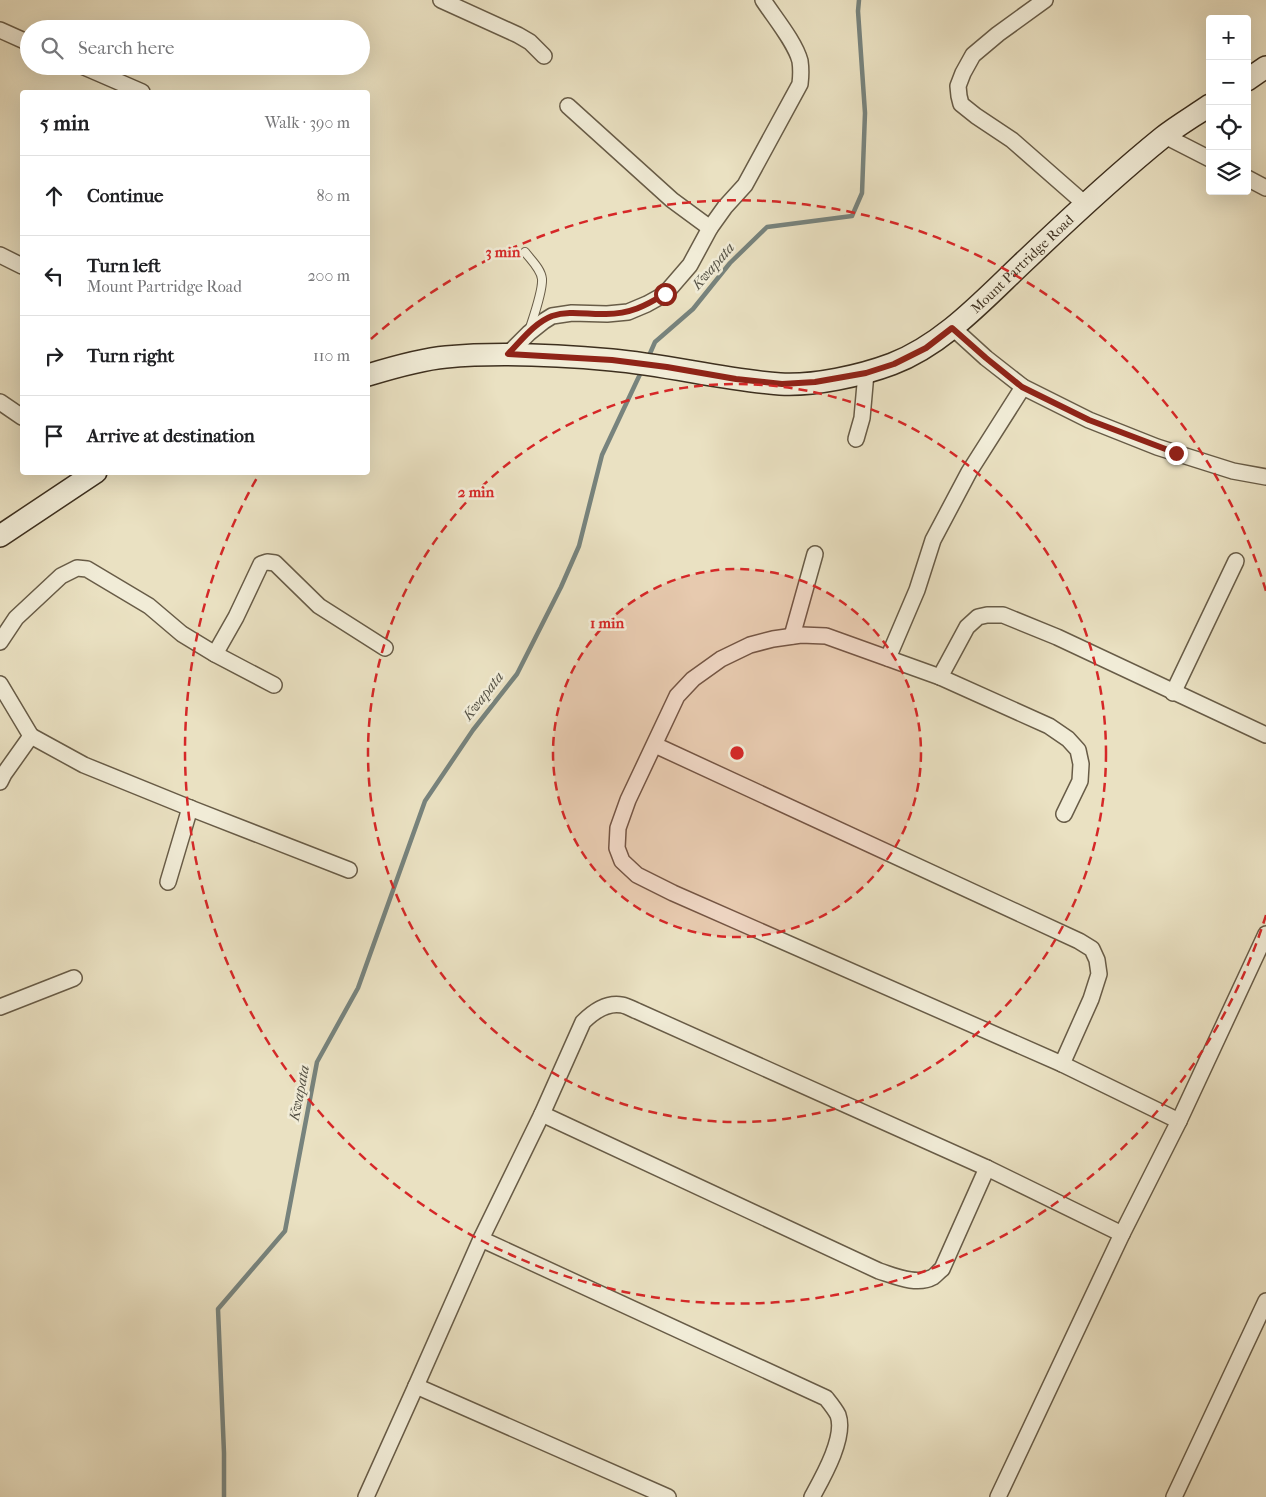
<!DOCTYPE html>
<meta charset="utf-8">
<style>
body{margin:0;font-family:"IM FELL French Canon",serif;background:#f2f2f2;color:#202124}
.controls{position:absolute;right:15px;top:15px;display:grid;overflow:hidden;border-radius:5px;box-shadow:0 5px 20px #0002}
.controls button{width:45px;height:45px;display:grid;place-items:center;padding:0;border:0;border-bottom:1px solid #e0e0e0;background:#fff;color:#202124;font:25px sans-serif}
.stop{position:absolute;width:15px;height:15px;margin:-11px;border:4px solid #8f2418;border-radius:50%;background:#fff}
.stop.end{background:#8f2418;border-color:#fff;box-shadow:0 1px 5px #0008}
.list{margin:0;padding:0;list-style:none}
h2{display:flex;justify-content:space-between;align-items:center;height:65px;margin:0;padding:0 20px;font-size:21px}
h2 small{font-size:16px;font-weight:400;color:#757577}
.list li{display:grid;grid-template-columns:32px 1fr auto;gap:15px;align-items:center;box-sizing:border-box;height:80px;padding:0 20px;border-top:1px solid #e0e0e0}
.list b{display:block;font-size:19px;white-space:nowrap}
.list p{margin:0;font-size:16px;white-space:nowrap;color:#757577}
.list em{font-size:16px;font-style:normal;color:#757577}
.icon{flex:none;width:28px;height:28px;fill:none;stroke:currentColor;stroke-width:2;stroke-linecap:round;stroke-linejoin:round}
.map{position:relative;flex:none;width:1266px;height:1497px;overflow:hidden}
.search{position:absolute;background:#fff;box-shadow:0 5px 20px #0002;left:20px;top:20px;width:350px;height:55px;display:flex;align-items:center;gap:12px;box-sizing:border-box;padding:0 18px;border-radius:28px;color:#757577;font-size:19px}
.panel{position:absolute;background:#fff;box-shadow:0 5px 20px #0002;left:20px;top:90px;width:350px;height:385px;border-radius:5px}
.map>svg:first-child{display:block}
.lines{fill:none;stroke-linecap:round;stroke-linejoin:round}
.stream{stroke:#77837d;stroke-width:4.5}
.lane-casing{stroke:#685c47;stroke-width:10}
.street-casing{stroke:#685c47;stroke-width:18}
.secondary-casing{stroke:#3d2f1e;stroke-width:24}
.lane{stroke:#f1ecd7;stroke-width:8}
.street{stroke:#f1ecd7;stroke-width:15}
.secondary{stroke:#f1ecd7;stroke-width:21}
.route{stroke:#8f2418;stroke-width:6}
.ring{fill:none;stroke:#d62828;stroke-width:2.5;stroke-dasharray:9 6}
.labels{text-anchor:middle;stroke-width:5;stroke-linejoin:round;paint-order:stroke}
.street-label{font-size:14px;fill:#3d2f1e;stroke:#f1ecd7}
.water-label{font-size:15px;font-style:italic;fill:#555246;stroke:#f1ecd7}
.centre{fill:#d62828;stroke:#f1ecd7;stroke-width:2.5}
.ring-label{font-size:15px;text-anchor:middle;font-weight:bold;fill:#d62828;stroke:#f1ecd7;stroke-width:5;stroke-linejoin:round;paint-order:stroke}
</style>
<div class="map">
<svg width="1266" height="1497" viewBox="0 0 1266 1497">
<rect width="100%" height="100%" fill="#eae1c2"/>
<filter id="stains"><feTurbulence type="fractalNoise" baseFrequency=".004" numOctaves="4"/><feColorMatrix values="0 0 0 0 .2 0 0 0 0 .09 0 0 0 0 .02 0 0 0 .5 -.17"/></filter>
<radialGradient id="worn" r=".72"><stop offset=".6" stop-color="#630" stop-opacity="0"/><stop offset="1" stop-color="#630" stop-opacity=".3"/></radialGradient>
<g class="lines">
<g class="stream">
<path d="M648 358 655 342 693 309 730 263 767 227 852 216 862 193 865 113 858 11 859 0"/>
<path d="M224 1497V1453L218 1309 285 1231 317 1062 358 988 425 801 473 730 517 674 561 587 579 546 602 455 642 370"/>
</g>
<g class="lane-casing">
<path id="lane" d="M525 252C531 260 541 269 542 279 543 291 533 318 529 331"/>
</g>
<g class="street-casing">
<g id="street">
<path d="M441 0 518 35 530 42 544 56"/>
<path d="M1045 0 998 34 973 55 963 73 958 86 959 96 961 104 976 116 1012 140 1085 204"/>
<path d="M0 30 29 43"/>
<path d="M82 66 142 92"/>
<path d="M568 106 672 200 710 228"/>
<path d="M1165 136 1210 159"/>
<path d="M1247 178 1266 188"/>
<path d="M0 255 22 266"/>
<path d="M953 328 986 358 1023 387 1089 420 1157 447 1233 471 1266 477"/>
<path d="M508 354 529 333 544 321 552 316 572 313 607 314 628 312 647 304 665 294 690 265 710 228 725 207 745 185 800 84C801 76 801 68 800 61 795 42 774 17 763 0"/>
<path d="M0 402 22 417"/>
<path d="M856 439 862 418 866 373"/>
<path d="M792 636 815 554"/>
<path d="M0 642 16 618 61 576 77 568 87 569 149 606 182 634 215 654 274 685"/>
<path d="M215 654 236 617 261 564 267 562 275 563 319 606 385 648"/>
<path d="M888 658 917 590 933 540 969 472 1023 387"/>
<path d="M940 677 967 627 978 617 987 615H1003L1057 637 1266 735"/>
<path d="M0 684 31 736 4 774 0 782"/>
<path d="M1173 693 1236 561"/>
<path d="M31 736 84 765 190 808 349 870"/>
<path d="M655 745 1079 941 1092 949 1097 960 1099 974 1091 999 1062 1064"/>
<path d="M1064 814 1080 781 1081 764 1078 750 1068 739 1049 726 940 677 826 636 801 635 773 639 750 645 721 659 693 679 677 696 628 800 618 828 617 848 622 861 637 875 673 893 1062 1064 1179 1121"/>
<path d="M168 882 190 808"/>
<path d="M0 1007 74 978"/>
<path d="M542 1114 879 1271C895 1276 917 1286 933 1277 936 1275 939 1271 942 1269L987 1168"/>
<path d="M481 1239 826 1398C830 1403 835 1409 838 1415 846 1437 823 1477 812 1497"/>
<path d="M416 1386 668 1497"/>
<path d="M366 1497 416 1386 481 1239 542 1114 583 1022C593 1012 607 1002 622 1005 627 1006 632 1009 637 1011L987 1168 1122 1234"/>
<path d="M998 1497 1122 1234 1179 1121 1266 934"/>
<path d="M1174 1497 1266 1301"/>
</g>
</g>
<g class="secondary-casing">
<g id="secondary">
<path d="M1247 80 1266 67"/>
<path id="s1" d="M368 375C391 368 422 359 446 357 501 352 557 355 612 360 668 365 724 380 780 384 814 386 860 376 892 364 945 344 987 296 1029 257 1072 216 1116 175 1163 137 1177 126 1194 116 1210 105"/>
<path d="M0 536 96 472"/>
</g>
</g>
<use href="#lane" class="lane"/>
<use href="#street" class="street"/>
<use href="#secondary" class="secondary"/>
</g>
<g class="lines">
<path class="route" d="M665 294C645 306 630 314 606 314 589 315 570 310 552 316 534 323 521 341 508 354L612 360 667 367 736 379 782 384 815 382 866 373 894 364 926 348 952 328 986 358 1022 387 1089 420 1176 453"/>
</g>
<circle cx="737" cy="753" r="184" fill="#d62828" fill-opacity=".12"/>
<g class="ring">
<circle cx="737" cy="753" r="184"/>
<circle cx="737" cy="753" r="369"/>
<path d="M1266 915A553 553 0 1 1 258 476M371 339A553 553 0 0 1 1266 591"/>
</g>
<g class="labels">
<g class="street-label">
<text dy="5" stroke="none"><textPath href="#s1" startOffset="696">Mount Partridge Road</textPath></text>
</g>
<g class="water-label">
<text transform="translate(713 266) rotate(-49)" y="5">Kwapata</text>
<text transform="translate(483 696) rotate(-52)" y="5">Kwapata</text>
<text transform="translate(299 1093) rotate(-79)" y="5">Kwapata</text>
</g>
</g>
<circle cx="737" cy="753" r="8" class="centre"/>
<g class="ring-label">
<text x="503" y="257">3 min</text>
<text x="476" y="497">2 min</text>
<text x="607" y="628">1 min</text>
</g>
<rect width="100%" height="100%" filter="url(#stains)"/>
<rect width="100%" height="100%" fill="url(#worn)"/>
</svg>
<div class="controls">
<button>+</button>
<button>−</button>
<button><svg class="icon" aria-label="locate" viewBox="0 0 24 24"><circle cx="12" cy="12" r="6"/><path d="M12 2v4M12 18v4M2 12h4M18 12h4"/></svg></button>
<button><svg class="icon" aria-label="layers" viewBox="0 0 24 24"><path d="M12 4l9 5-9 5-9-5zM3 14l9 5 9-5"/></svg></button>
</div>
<div class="stop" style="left:665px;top:294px"></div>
<div class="stop end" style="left:1176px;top:453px"></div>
<div class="search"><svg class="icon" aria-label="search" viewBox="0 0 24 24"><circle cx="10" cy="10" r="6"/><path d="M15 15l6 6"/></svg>Search here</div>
<section class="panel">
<h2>5 min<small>Walk · 390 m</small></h2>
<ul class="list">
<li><svg class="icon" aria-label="ahead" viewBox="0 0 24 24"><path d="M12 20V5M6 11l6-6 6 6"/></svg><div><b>Continue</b></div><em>80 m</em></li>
<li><svg class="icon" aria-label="left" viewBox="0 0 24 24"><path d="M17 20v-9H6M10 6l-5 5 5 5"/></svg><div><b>Turn left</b><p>Mount Partridge Road</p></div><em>200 m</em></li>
<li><svg class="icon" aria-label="right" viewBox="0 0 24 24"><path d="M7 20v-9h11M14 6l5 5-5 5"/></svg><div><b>Turn right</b></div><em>110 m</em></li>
<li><svg class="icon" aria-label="arrive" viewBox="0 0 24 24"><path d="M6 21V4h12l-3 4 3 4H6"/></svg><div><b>Arrive at destination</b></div></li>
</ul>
</section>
</div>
